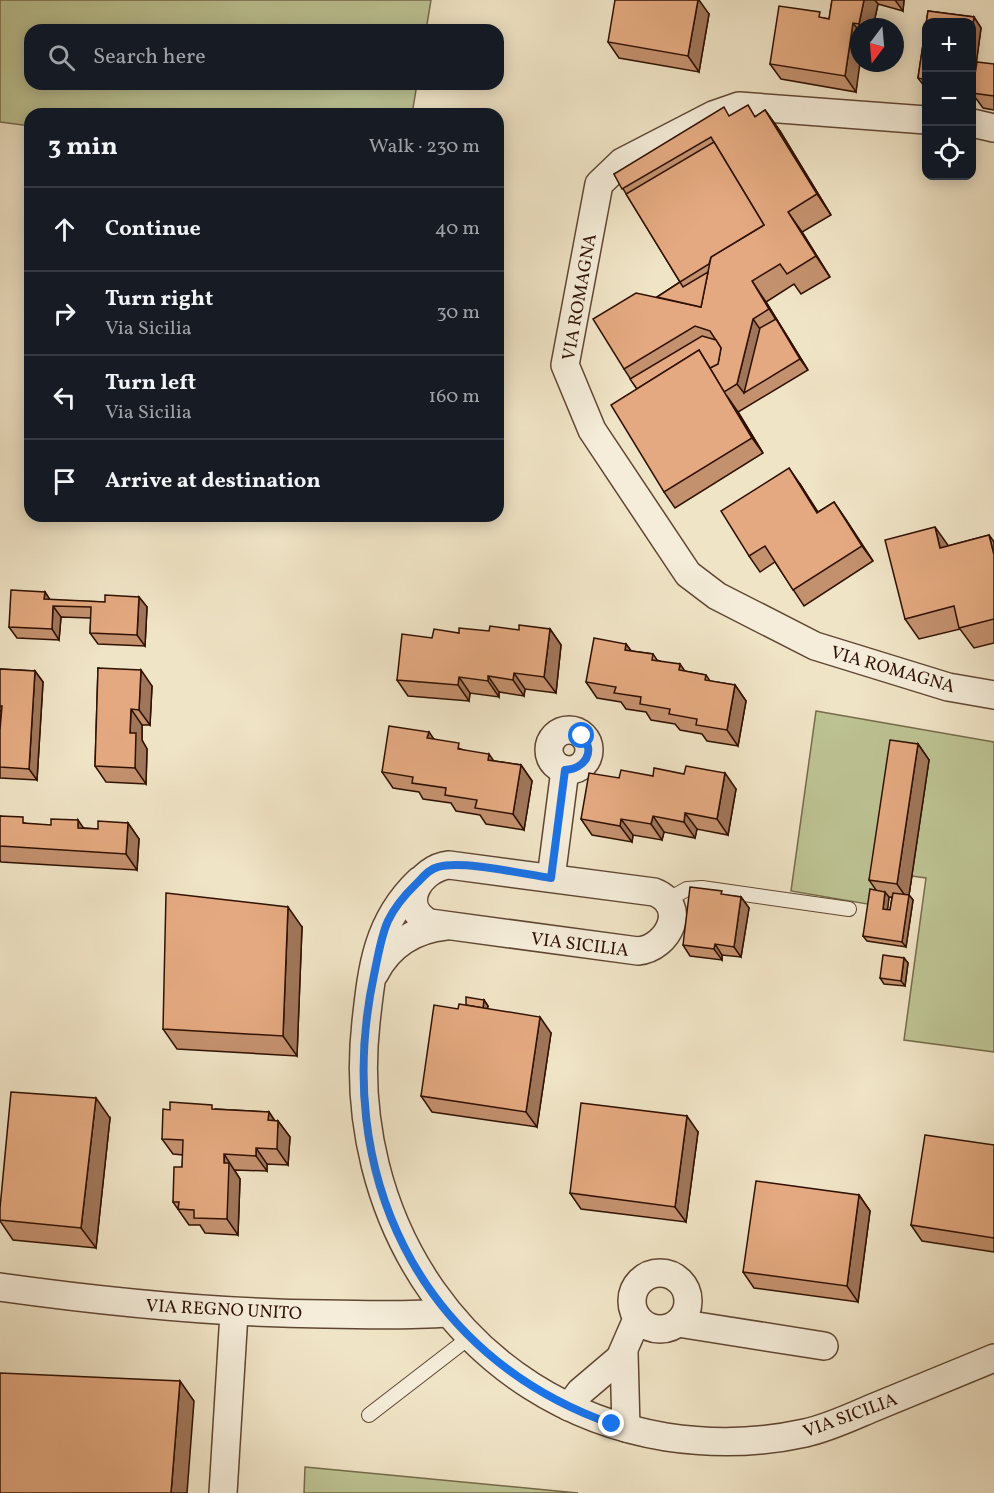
<!DOCTYPE html>
<meta charset="utf-8">
<style>
body{margin:0;font-family:Vollkorn,serif;background:#242831;color:#f1f3f6}
.controls{position:absolute;right:18px;top:18px;display:grid;overflow:hidden;border-radius:12px;box-shadow:0 3px 15px #0003}
.controls button{width:54px;height:54px;display:grid;place-items:center;padding:0;border:0;border-bottom:2px solid #363941;background:#171b24;color:#f1f3f6;font:30px sans-serif}
.compass{position:absolute;left:850px;top:18px;width:54px;height:54px;border-radius:50%;background:#171b24;box-shadow:0 3px 15px #0003;rotate:196deg}
.stop{position:absolute;width:18px;height:18px;margin:-14px;border:4px solid #1a73e8;border-radius:50%;background:#fff}
.stop.end{background:#1a73e8;border-color:#fff;box-shadow:0 2px 6px #0008}
.list{margin:0;padding:0;list-style:none}
h2{display:flex;justify-content:space-between;align-items:center;height:78px;margin:0;padding:0 24px;font-size:26px}
h2 small{font-size:20px;font-weight:400;color:#9ea1a6}
.list li{display:grid;grid-template-columns:39px 1fr auto;gap:18px;align-items:center;box-sizing:border-box;height:84px;padding:0 24px;border-top:2px solid #363941}
.list b{display:block;font-size:22px;white-space:nowrap}
.list p{margin:0;font-size:20px;white-space:nowrap;color:#9ea1a6}
.list em{font-size:20px;font-style:normal;color:#9ea1a6}
.icon{flex:none;width:33px;height:33px;fill:none;stroke:currentColor;stroke-width:2;stroke-linecap:round;stroke-linejoin:round}
.map{position:relative;flex:none;width:994px;height:1493px;overflow:hidden}
.search{position:absolute;background:#171b24;box-shadow:0 3px 15px #0003;left:24px;top:24px;width:480px;height:66px;display:flex;align-items:center;gap:15px;box-sizing:border-box;padding:0 21px;border-radius:18px;color:#9ea1a6;font-size:22px}
.panel{position:absolute;background:#171b24;box-shadow:0 3px 15px #0003;left:24px;top:108px;width:480px;height:414px;border-radius:18px}
.map>svg:first-child{display:block}
.green{fill:#bdc393;stroke:#766a4a;stroke-width:1.5}
.lines{fill:none;stroke-linecap:round;stroke-linejoin:round}
.service-casing{stroke:#604632;stroke-width:16}
.minor-casing{stroke:#604632;stroke-width:30}
.service{stroke:#f5edda;stroke-width:14}
.minor{stroke:#f5edda;stroke-width:27}
.wall{fill:#c4916e;stroke:#301100;stroke-width:1.5;fill-rule:evenodd}
.shaded-wall{fill:#a0765a;stroke:#301100;stroke-width:1.5}
.building{fill:#e4a980;stroke:#301100;stroke-width:1.5}
.route{stroke:#1a73e8;stroke-width:8}
.labels{text-anchor:middle;stroke-width:4.5;stroke-linejoin:round;paint-order:stroke}
.street-label{font-size:18px;fill:#301100;stroke:#f5edda}
</style>
<div class="map">
<svg width="994" height="1493" viewBox="0 0 994 1493">
<rect width="100%" height="100%" fill="#f0e4c6"/>
<filter id="stains"><feTurbulence type="fractalNoise" baseFrequency=".00333" numOctaves="4"/><feColorMatrix values="0 0 0 0 .2 0 0 0 0 .09 0 0 0 0 .02 0 0 0 .5 -.17"/></filter>
<radialGradient id="worn" r=".72"><stop offset=".6" stop-color="#630" stop-opacity="0"/><stop offset="1" stop-color="#630" stop-opacity=".3"/></radialGradient>
<g class="green">
<path d="M0 0H431L426 30H30V84H417L412 114H30V126L0 122Z"/>
<path d="M816 711 994 742V1052L904 1040 926 878 912 876 908 900 874 895 873 905 791 891Z"/>
<path d="M305 1467 578 1493H304Z"/>
</g>
<g class="lines">
<g class="service-casing">
<g id="service">
<path d="M667 900 687 889 702 888 849 909"/>
<path d="M369 1415 470 1337"/>
</g>
</g>
<g class="minor-casing">
<g id="minor">
<path d="M926 120 739 106 713 115 622 162 599 184 565 365 592 430 688 574 717 596 815 646 948 687 994 695"/>
<path d="M972 123 994 128"/>
<circle cx="569" cy="750" r="20"/>
<path d="M449 865 654 892C689 905 669 948 638 951L430 923C396 907 420 868 449 865Z"/>
<path d="M551 878 565 770"/>
<path d="M419 881C377 921 372 967 366 1022 344 1219 465 1404 666 1437 712 1444 760 1443 805 1433 828 1428 849 1418 870 1409 912 1392 953 1375 994 1358"/>
<path d="M375 973C389 945 415 929 446 926"/>
<circle cx="660" cy="1301" r="28"/>
<path d="M0 1287C108 1302 215 1313 324 1314 366 1315 406 1316 448 1313"/>
<path d="M678 1323 824 1346"/>
<path d="M624 1353 626 1428"/>
<path d="M569 1407 580 1392 620 1358 637 1319"/>
<path d="M223 1493 234 1313"/>
</g>
</g>
<use href="#service" class="service"/>
<use href="#minor" class="minor"/>
</g>
<g class="wall">
<path d="M832 0H904L903 11 878 4 873 27H859V63L856 92 781 79 770 64 824 18 829 19Z"/>
<path d="M928 11 974 17 981 28 972 94V22H927V90L918 78Z"/>
<path d="M709 14 699 72 619 58 608 42Z"/>
<path d="M994 64V110L983 108 972 93Z"/>
<path d="M765 110 780 131 831 215 802 232 830 277 801 294 794 284 766 302 808 370 738 412 763 453 675 508 664 492 637 389 624 369 657 297 680 282 614 174 730 116H756Z"/>
<path d="M800 484 818 512 834 502 873 561 804 606 775 562 760 572 749 556Z"/>
<path d="M989 535 994 542V643L974 648 960 629 919 639 905 619 948 546Z"/>
<path d="M45 592 50 600 105 602 139 597 147 607 145 646 98 644 90 633 91 618 61 617 59 640 17 638 9 627Z"/>
<path d="M550 629 561 645 556 693 525 689 524 696 499 692V697L470 693 469 701 408 696 397 680 432 638 459 633 519 630Z"/>
<path d="M626 644 631 651 653 654 657 660 685 671 706 675 710 681 735 685 746 701 738 746 707 741 702 734 680 730 675 724 651 720 646 712 626 709 621 702 597 698 586 682Z"/>
<path d="M98 668 152 686 150 725H142V740L147 749 146 784 106 782 95 766Z"/>
<path d="M0 669 35 671 43 682 37 780 0 778V730L1 712 0 710Z"/>
<path d="M429 732 433 739 494 761 521 765 532 781 524 830 486 824 480 815 456 811 451 803 423 799 419 792 393 788 382 772Z"/>
<path d="M918 744 929 760 909 895 913 900 906 947 867 941 863 936 876 890 869 880ZM889 897H892L890 910H887Z"/>
<path d="M653 776 736 789 728 835 697 829 695 838 664 832 662 840 633 835 632 842 592 835 581 819 619 778Z"/>
<path d="M0 816 28 824 98 829 128 823 139 839 137 870 1 862 0 860Z"/>
<path d="M724 895 741 897 749 908 741 957 722 955V960L690 956 683 945Z"/>
<path d="M302 927 297 1056 177 1049 163 1029Z"/>
<path d="M904 958 908 963 905 986 884 984 880 978Z"/>
<path d="M484 1000 488 1006 487 1009 551 1033 537 1127 432 1112 421 1096 458 1009Z"/>
<path d="M215 1109 269 1112 275 1121H278L290 1137 288 1165 267 1164V1171L235 1170V1171L240 1179 238 1235 205 1233 200 1225H189L173 1202 182 1167 183 1155 173 1154 162 1139Z"/>
<path d="M110 1118 96 1248 13 1240 0 1221V1208Z"/>
<path d="M698 1132 686 1222 581 1209 570 1193Z"/>
<path d="M994 1145V1252L922 1241 911 1225Z"/>
<path d="M859 1195 870 1211 858 1302 754 1288 743 1272Z"/>
</g>
<g class="shaded-wall">
<path d="M698 0H699L709 14 699 72 688 56Z"/>
<path d="M864 0H875L878 4 873 27H861L859 24Z"/>
<path d="M895 0H904L903 11Z"/>
<path d="M974 17 981 28 972 94V32Z"/>
<path d="M853 23 859 31V63H860L856 92 845 76Z"/>
<path d="M765 110 780 131 831 215 817 194Z"/>
<path d="M788 212 802 232 830 277 816 256Z"/>
<path d="M752 281 766 302 808 370 800 359Z"/>
<path d="M753 319 767 339 744 393 737 384Z"/>
<path d="M727 396 738 412 763 453 752 438Z"/>
<path d="M789 468 800 484 828 529 817 513Z"/>
<path d="M834 502 845 518 873 561 862 546Z"/>
<path d="M935 527 950 548H940Z"/>
<path d="M989 535 994 542V555Z"/>
<path d="M45 592 52 603 44 599Z"/>
<path d="M139 597 147 607 145 646 137 635Z"/>
<path d="M53 606 61 617 59 640 52 629Z"/>
<path d="M550 629 561 645 556 693 544 677Z"/>
<path d="M626 644 638 660 625 650Z"/>
<path d="M680 664 691 680 679 670Z"/>
<path d="M141 670 152 686 150 725 139 710Z"/>
<path d="M35 671 43 682 37 780 29 769Z"/>
<path d="M514 673 525 689 524 696 513 680Z"/>
<path d="M488 676 499 692V697L488 681Z"/>
<path d="M459 677 470 693 469 701 458 685Z"/>
<path d="M735 685 746 701 738 746 727 730Z"/>
<path d="M131 709 142 725V740L147 749 146 784 135 768 130 733Z"/>
<path d="M429 732 440 748 427 738Z"/>
<path d="M918 744 929 760 909 895 913 900 906 947 902 942 908 900 897 884Z"/>
<path d="M489 754 500 770 488 760Z"/>
<path d="M521 765 532 781 524 830 513 814Z"/>
<path d="M725 773 736 789 728 835 717 819Z"/>
<path d="M685 813 697 829 695 838 684 822Z"/>
<path d="M653 816 664 832 662 840 651 824Z"/>
<path d="M621 819 633 835 632 842 620 826Z"/>
<path d="M78 820 89 836 78 828Z"/>
<path d="M128 823 139 839 137 870 126 854Z"/>
<path d="M885 892 889 897 887 915 883 909Z"/>
<path d="M741 897 749 908 741 957 734 947Z"/>
<path d="M288 907 302 927 297 1056 283 1036Z"/>
<path d="M715 944 722 955V960L714 949Z"/>
<path d="M904 958 908 963 905 986 901 981Z"/>
<path d="M484 1000 488 1006 485 1023 481 1017Z"/>
<path d="M540 1017 551 1033 537 1127 526 1112Z"/>
<path d="M96 1098 110 1118 96 1248 81 1228Z"/>
<path d="M269 1112 278 1126V1121L290 1137 288 1165 277 1149 268 1120Z"/>
<path d="M687 1116 698 1132 686 1222 675 1207Z"/>
<path d="M256 1148 267 1164V1171L256 1156Z"/>
<path d="M224 1154 240 1179 238 1235 227 1219Z"/>
<path d="M859 1195 870 1211 858 1302 847 1286Z"/>
<path d="M180 1381 194 1401 187 1493H171Z"/>
</g>
<g class="building">
<path d="M615 0H698L688 56 608 42Z"/>
<path d="M832 0H864L859 24 853 23 845 76 770 64 779 6 820 12 819 17 829 19Z"/>
<path d="M928 11 974 17 972 32V22H927V80L918 78Z"/>
<path d="M977 62 994 64V96L972 93Z"/>
<path d="M748 105 755 117 765 110 817 194 788 212 816 256 787 274 780 264 752 281 769 309 753 319 737 384 724 392 710 368 718 364 721 348 710 331 695 326 624 369 593 319 636 293 701 307 711 257 764 225 711 137 622 189 614 174 724 107 729 116Z"/>
<path d="M714 142 764 225 711 257 709 264 680 282 626 194Z"/>
<path d="M708 272 701 307 657 297 680 282 683 287Z"/>
<path d="M776 319 800 359 744 393 760 328Z"/>
<path d="M702 336 716 340 721 348 718 364 710 368 699 350 637 389 630 379Z"/>
<path d="M699 350 752 438 664 492 611 405Z"/>
<path d="M789 468 817 513 834 502 862 546 793 590 765 546 749 556 721 511Z"/>
<path d="M935 527 940 548 989 535 994 555V619L959 628 954 606 905 619 885 540Z"/>
<path d="M11 590 45 592 44 599 105 602V595L139 597 137 635 90 633 91 607 53 606 52 629 9 627Z"/>
<path d="M519 625 550 629 544 677 514 673 513 680 488 676V681L459 677 458 685 397 680 402 634 432 638 434 629 459 633V628L489 631 490 626 519 630Z"/>
<path d="M594 638 626 644 625 650 653 654 652 660 680 664 679 670 706 675 705 680 735 685 727 730 696 725 697 719 669 714 670 709 640 704 641 697 614 693 616 687 586 682Z"/>
<path d="M98 668 141 670 139 710 131 709 130 733H136L135 768 95 766Z"/>
<path d="M0 669 35 671 29 769 0 767V730L2 706H0Z"/>
<path d="M389 726 429 732 427 738 459 743 458 749 489 754 488 760 521 765 513 814 475 808 477 800 445 795 446 788 412 783 413 777 382 772Z"/>
<path d="M890 740 918 744 897 884 869 880Z"/>
<path d="M686 766 725 773 717 819 685 813 684 822 653 816 651 824 621 819 620 826 581 819 589 773 619 778 621 770 653 776 654 768 684 774Z"/>
<path d="M0 816 23 817V823L51 825V819L78 820V828L98 829V821L128 823 126 854 0 846Z"/>
<path d="M690 887 722 891 721 894 741 897 734 947 715 944 714 949 683 945Z"/>
<path d="M870 889 885 892 883 909 890 910 893 893 909 895 902 942 863 936Z"/>
<path d="M166 893 288 907 283 1036 163 1029Z"/>
<path d="M883 955 904 958 901 981 880 978Z"/>
<path d="M466 997 484 1000 483 1008 466 1005Z"/>
<path d="M459 1004 540 1017 526 1112 421 1096 434 1005 458 1009Z"/>
<path d="M11 1092 96 1098 81 1228 0 1220V1208Z"/>
<path d="M170 1102 212 1105V1109L269 1112 268 1120 278 1121 277 1149 256 1148V1156L224 1154V1163H229L227 1219 194 1218V1210L178 1209 179 1202H173L174 1167H182L183 1140 162 1139 163 1109 170 1110Z"/>
<path d="M581 1103 687 1116 675 1207 570 1193Z"/>
<path d="M925 1135 994 1145V1238L911 1225Z"/>
<path d="M756 1181 859 1195 847 1286 743 1272Z"/>
<path d="M0 1373 180 1381 171 1493H0Z"/>
</g>
<g class="lines">
<path class="route" d="M582 736C596 751 585 769 565 770L551 878C523 874 462 860 438 867 429 869 423 877 417 883 383 916 383 932 374 975 332 1171 418 1356 612 1424"/>
</g>
<g class="labels">
<g class="street-label">
<text transform="translate(579 297) rotate(-80)" y="6">VIA ROMAGNA</text>
<text transform="translate(893 669) rotate(16)" y="6">VIA ROMAGNA</text>
<text transform="translate(580 944) rotate(7)" y="6">VIA SICILIA</text>
<text transform="translate(224 1309) rotate(3)" y="6">VIA REGNO UNITO</text>
<text transform="translate(850 1415) rotate(-20)" y="6">VIA SICILIA</text>
</g>
</g>
<rect width="100%" height="100%" filter="url(#stains)"/>
<rect width="100%" height="100%" fill="url(#worn)"/>
</svg>
<div class="controls">
<button>+</button>
<button>−</button>
<button><svg class="icon" aria-label="locate" viewBox="0 0 24 24"><circle cx="12" cy="12" r="6"/><path d="M12 2v4M12 18v4M2 12h4M18 12h4"/></svg></button>
</div>
<svg class="compass" viewBox="-18 -18 36 36"><path d="M0-13l5 13h-10z" fill="#e53935"/><path d="M0 13l5-13h-10z" fill="#9ea1a6"/></svg>
<div class="stop" style="left:582px;top:736px"></div>
<div class="stop end" style="left:612px;top:1424px"></div>
<div class="search"><svg class="icon" aria-label="search" viewBox="0 0 24 24"><circle cx="10" cy="10" r="6"/><path d="M15 15l6 6"/></svg>Search here</div>
<section class="panel">
<h2>3 min<small>Walk · 230 m</small></h2>
<ul class="list">
<li><svg class="icon" aria-label="ahead" viewBox="0 0 24 24"><path d="M12 20V5M6 11l6-6 6 6"/></svg><div><b>Continue</b></div><em>40 m</em></li>
<li><svg class="icon" aria-label="right" viewBox="0 0 24 24"><path d="M7 20v-9h11M14 6l5 5-5 5"/></svg><div><b>Turn right</b><p>Via Sicilia</p></div><em>30 m</em></li>
<li><svg class="icon" aria-label="left" viewBox="0 0 24 24"><path d="M17 20v-9H6M10 6l-5 5 5 5"/></svg><div><b>Turn left</b><p>Via Sicilia</p></div><em>160 m</em></li>
<li><svg class="icon" aria-label="arrive" viewBox="0 0 24 24"><path d="M6 21V4h12l-3 4 3 4H6"/></svg><div><b>Arrive at destination</b></div></li>
</ul>
</section>
</div>
